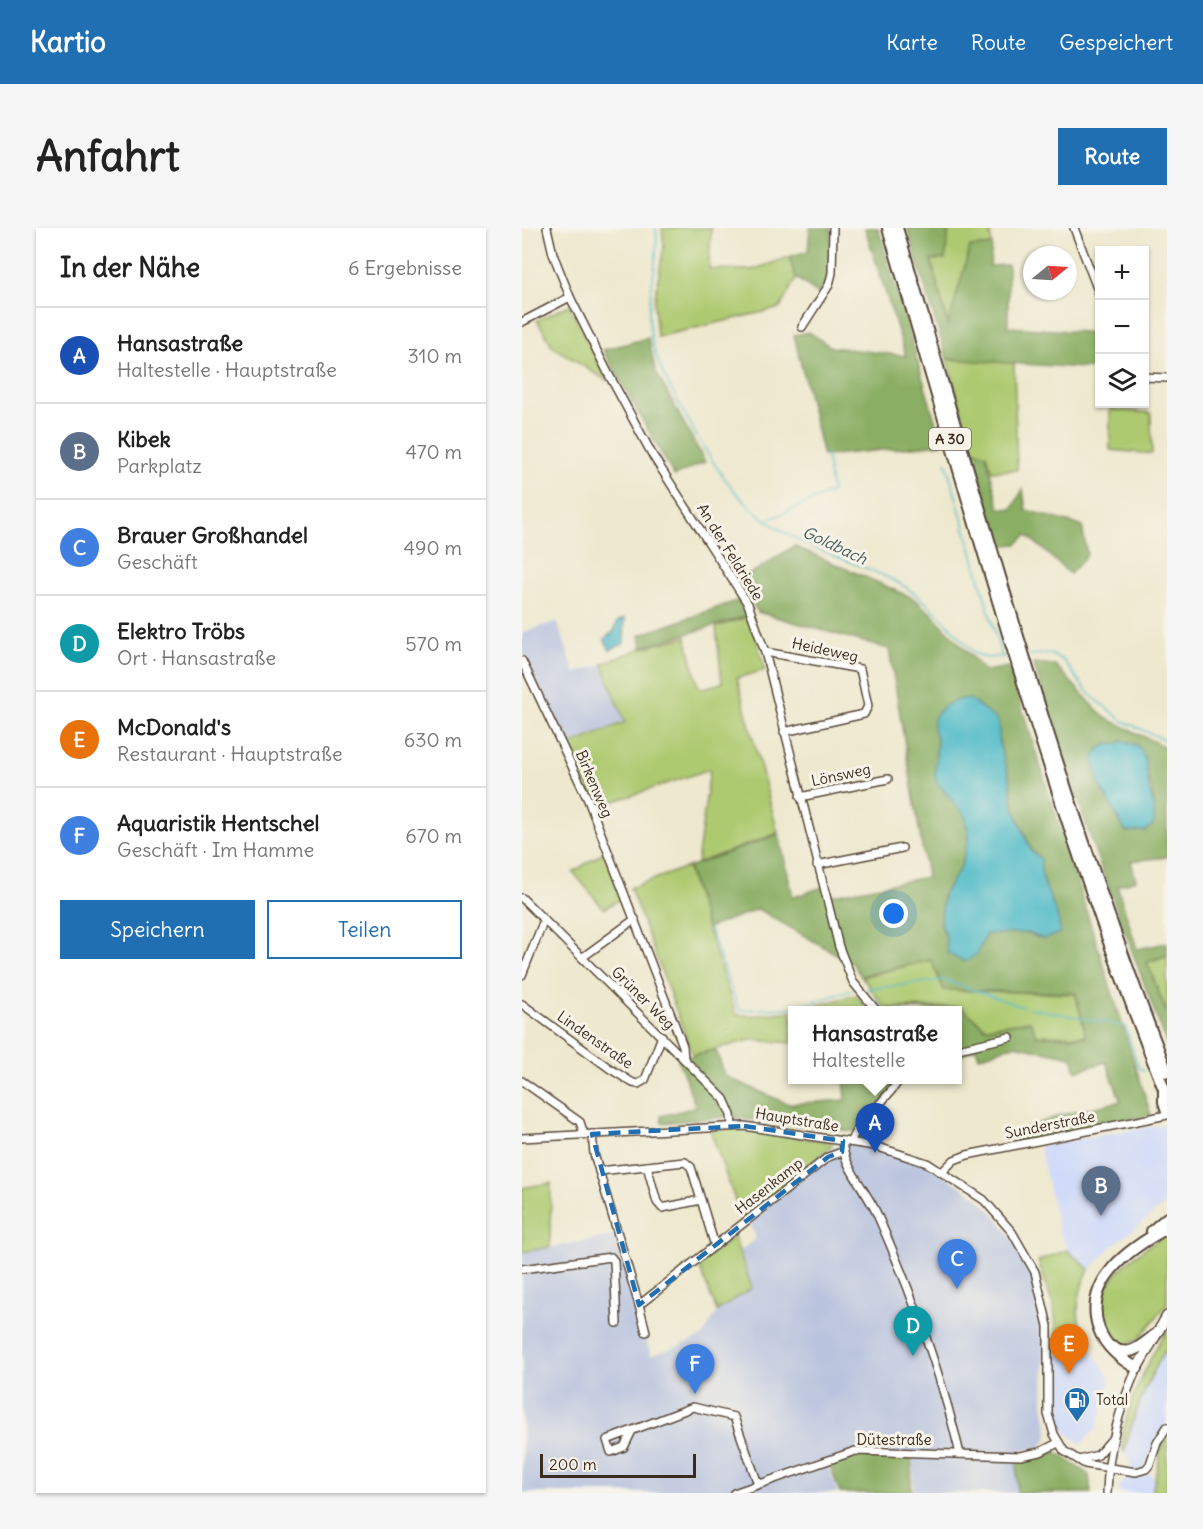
<!DOCTYPE html>
<html lang="de">
<meta charset="utf-8">
<style>
body{margin:0;font-family:Delius,sans-serif;background:#f6f6f6;color:#222}
.controls{position:absolute;right:18px;top:18px;display:grid;overflow:hidden;border-radius:0px;box-shadow:0 2px 4px #0004}
.controls button{width:54px;height:54px;display:grid;place-items:center;padding:0;border:0;border-bottom:2px solid #e0e0e0;background:#fff;color:#222;font:30px sans-serif}
.compass{position:absolute;left:501px;top:18px;width:54px;height:54px;border-radius:50%;background:#fff;box-shadow:0 2px 4px #0004;rotate:72deg}
.scale{position:absolute;left:18px;bottom:15px;width:156px;box-sizing:border-box;padding-left:6px;border:3px solid #3b2a1e;border-top:0;font-size:16px;line-height:21px;white-space:nowrap;color:#3b2a1e;-webkit-text-stroke:4px #f7f3e8;paint-order:stroke}
.you{position:absolute;left:372px;top:686px;width:21px;height:21px;margin:-15px;border:4px solid #fff;border-radius:50%;background:#1a73e8;box-shadow:0 0 0 9px #1a73e833}
.badge{display:grid;place-items:center;width:39px;height:39px;border-radius:50%;background:#1f6fb2;color:#fff;font-size:20px;font-weight:700}
.pin{position:absolute;translate:-50% -50px;filter:drop-shadow(0 2px 3px #0008)}
.pin::after{content:'';position:absolute;top:32px;width:21px;height:18px;background:inherit;clip-path:polygon(0 0,100% 0,50% 100%)}
.popup{position:absolute;left:266px;top:778px;width:174px;height:78px;box-sizing:border-box;display:grid;place-content:center;border-radius:0px;background:#fff;filter:drop-shadow(0 2px 4px #0005);font-size:20px;white-space:nowrap;color:#767676}
.popup b{font-size:22px;color:#222}
.popup::after{content:'';position:absolute;left:50%;top:100%;margin-left:-12px;border:12px solid transparent;border-top-color:#fff}
.list{margin:0;padding:0;list-style:none}
h2{display:flex;justify-content:space-between;align-items:center;height:78px;margin:0;padding:0 24px;font-size:26px}
h2 small{font-size:20px;font-weight:400;color:#767676}
.list li{display:grid;grid-template-columns:39px 1fr auto;gap:18px;align-items:center;box-sizing:border-box;height:96px;padding:0 24px;border-top:2px solid #e0e0e0}
.list b{display:block;font-size:22px;white-space:nowrap}
.list p{margin:0;font-size:20px;white-space:nowrap;color:#767676}
.list em{font-size:20px;font-style:normal;color:#767676}
.actions{display:flex;gap:12px;padding:18px 24px}
.actions a{flex:1;padding:14px 0;border:2px solid #1f6fb2;border-radius:0px;text-align:center;font-size:21px;color:#1f6fb2}
.actions .main{background:#1f6fb2;color:#fff}
.icon{flex:none;width:33px;height:33px;fill:none;stroke:currentColor;stroke-width:2;stroke-linecap:round;stroke-linejoin:round}
.map{position:relative;flex:none;width:645px;height:1265px;overflow:hidden;border-radius:0px}
header{display:flex;align-items:center;gap:36px;box-sizing:border-box;height:84px;padding:0 30px;background:#1f6fb2;color:#fff}
header strong{font-size:28px}
nav{display:flex;gap:33px;margin-inline-start:auto;font-size:21px}
.intro{display:flex;align-items:center;justify-content:space-between;box-sizing:border-box;height:144px;padding:0 36px}
h1{margin:0;font-size:42px}
.button{padding:15px 27px;border-radius:0px;background:#1f6fb2;color:#fff;font-size:21px;font-weight:700}
main{display:flex;gap:36px;padding:0 36px}
aside{flex:1;background:#fff;border-radius:0px;box-shadow:0 2px 4px #0004}
.map>svg:first-child{display:block}
.built{fill:#cfdafa}
.industrial{fill:#bac4de}
.green{fill:#aeca71;stroke:#747a48;stroke-width:1.5}
.forest{fill:#8aae63;stroke:#626c40;stroke-width:1.5;fill-rule:evenodd}
.water{fill:#4dbac7;stroke:#447272;stroke-width:1.5}
.lines{fill:none;stroke-linecap:round;stroke-linejoin:round}
.stream{stroke:#4dbac7;stroke-width:1.5}
.minor-casing{stroke:#564638;stroke-width:10}
.major-casing{stroke:#564638;stroke-width:12}
.highway-casing{stroke:#564638;stroke-width:14}
.minor{stroke:#fff;stroke-width:7}
.major{stroke:#fff;stroke-width:9}
.highway{stroke:#fff;stroke-width:10}
.marked{fill:none;stroke:#1f6fb2;stroke-width:4.5;stroke-dasharray:12 8;stroke-linejoin:round}
.labels{text-anchor:middle;stroke-width:6;stroke-linejoin:round;paint-order:stroke}
.shield{fill:#f7f3e8;stroke:#73665b;stroke-width:1.5}
.shield-label{font-size:14px;font-weight:bold;fill:#3b2a1e}
.street-label{font-size:15px;fill:#3b2a1e;stroke:#f7f3e8}
.poi-label{font-size:15px;fill:#3b2a1e;stroke:#f7f3e8;text-anchor:start}
.water-label{font-size:16px;font-style:italic;fill:#415c59;stroke:#f7f3e8}
</style>
<header>
<strong>Kartio</strong>
<nav><a>Karte</a><a>Route</a><a>Gespeichert</a></nav>
</header>
<div class="intro"><h1>Anfahrt</h1><a class="button">Route</a></div>
<main>
<aside>
<h2>In der Nähe<small>6 Ergebnisse</small></h2>
<ul class="list">
<li><span class="badge" style="background:#1a4fb4">A</span><div><b>Hansastraße</b><p>Haltestelle · Hauptstraße</p></div><em>310 m</em></li>
<li><span class="badge" style="background:#5c6f8a">B</span><div><b>Kibek</b><p>Parkplatz</p></div><em>470 m</em></li>
<li><span class="badge" style="background:#3f7fe0">C</span><div><b>Brauer Großhandel</b><p>Geschäft</p></div><em>490 m</em></li>
<li><span class="badge" style="background:#0f9aa8">D</span><div><b>Elektro Tröbs</b><p>Ort · Hansastraße</p></div><em>570 m</em></li>
<li><span class="badge" style="background:#e8710a">E</span><div><b>McDonald's</b><p>Restaurant · Hauptstraße</p></div><em>630 m</em></li>
<li><span class="badge" style="background:#3f7fe0">F</span><div><b>Aquaristik Hentschel</b><p>Geschäft · Im Hamme</p></div><em>670 m</em></li>
</ul>
<div class="actions"><a class="main">Speichern</a><a>Teilen</a></div>
</aside>
<div class="map">
<svg width="645" height="1265" viewBox="0 0 645 1265">
<rect width="100%" height="100%" fill="#f7f3e8"/>
<filter id="ink" filterUnits="userSpaceOnUse"><feTurbulence type="fractalNoise" baseFrequency=".0167" numOctaves="2"/><feDisplacementMap in="SourceGraphic" scale="12" xChannelSelector="R" yChannelSelector="G"/><feConvolveMatrix kernelMatrix="1 2 1 2 8 2 1 2 1" color-interpolation-filters="sRGB"/></filter>
<filter id="wash" filterUnits="userSpaceOnUse"><feTurbulence type="fractalNoise" baseFrequency=".008" numOctaves="4" result="noise"/><feDisplacementMap in="SourceGraphic" scale="24" xChannelSelector="R" yChannelSelector="G"/><feGaussianBlur stdDeviation="1.35" result="paint"/><feColorMatrix in="noise" values="0 0 0 0 0 0 0 0 0 0 0 0 0 0 0 0 0 1.4 0 .05"/><feComposite in="paint" operator="in"/></filter>
<g filter="url(#wash)">
<rect width="100%" height="100%" fill="#eee8ce"/>
<g class="built">
<path d="M644 896 645 975 589 1019 568 1042 559 1061 557 1078 559 1098 566 1117 587 1148 588 1154 575 1200 561 1214V1218L540 1201 534 1184 532 1164 535 1113 531 1079 515 1033 545 1021 537 1003 517 918Z"/>
<path d="M645 1120V1194L622 1239 632 1251 630 1265H598L597 1258 608 1246V1234L602 1224 612 1185 623 1158Z"/>
</g>
<g class="industrial">
<path d="M35 393 53 445 79 437 102 493 43 518 0 423V405Z"/>
<path d="M324 914 402 935 454 968 476 991 494 1016 511 1049 523 1098 521 1175 526 1204 525 1211 517 1220 495 1222 494 1265H391L392 1226 333 1225 304 1234 316 1265H0V1025L90 1008 95 1011 129 1128 180 1109 195 1084 230 1060 218 1023 234 1011 226 987 305 924Z"/>
</g>
<g class="green">
<path d="M140 0H189L187 41 230 42 267 29 274 50 258 80 135 109 132 75 142 18Z"/>
<path d="M427 0H467L470 17 448 19 427 99 409 32 423 31Z"/>
<path d="M47 77 85 153 31 119 15 92Z"/>
<path d="M425 131 492 135 495 242 470 243 464 226 450 222Z"/>
<path d="M588 181 629 185 630 226 588 222Z"/>
<path d="M229 388 243 442 215 450 256 605 175 635 188 541 75 579 46 518 103 494 80 436 120 420 164 409 177 461 200 455 194 399Z"/>
<path d="M82 624 100 670 82 681 51 644Z"/>
<path d="M165 639 214 786 229 788 270 783V815L229 812 171 827 108 660Z"/>
<path d="M645 728V785L625 734Z"/>
<path d="M409 732 422 762 553 766 564 808 515 807 508 793 464 799 438 779 363 780 340 749Z"/>
<path d="M334 767 347 782H276Z"/>
<path d="M207 900 309 914 310 918 220 992 188 902Z"/>
<path d="M29 955 28 1019 0 1024V960Z"/>
<path d="M645 1006V1076L616 1112 596 1119C586 1112 581 1102 579 1091 573 1052 616 1024 645 1006Z"/>
<path d="M212 1009 230 1060 195 1083 176 1036Z"/>
<path d="M545 1022 567 1041C557 1062 552 1081 560 1104L535 1111 532 1079 516 1033Z"/>
<path d="M645 1101V1126L642 1124 640 1128C622 1159 611 1189 602 1224 592 1200 631 1123 645 1101Z"/>
<path d="M645 1205V1265H630L641 1212Z"/>
</g>
<g class="forest">
<path d="M288 0H309C308 23 313 48 297 66L274 50 267 29 286 23Z"/>
<path d="M343 0H356L420 216 301 228 272 107 287 104 309 119 384 128Z"/>
<path d="M385 0H427L423 31 409 32 426 97 448 19 470 17 468 38 486 37V99L577 105V141L425 131Z"/>
<path d="M126 110 134 144 183 234 152 248 81 122Z"/>
<path d="M450 222 464 226 477 280 490 281 501 261 504 282 560 298 565 327 548 346 505 307 495 316 482 317 476 314Z"/>
<path d="M272 318 391 370 410 386 463 443 487 439 629 887 491 915 505 900 536 888 599 873 584 834 554 843 550 829 492 817 457 829 454 820 436 828V782L363 781 439 779 463 800 508 793 515 808 564 809 554 765 422 762 409 732 339 748 330 735 236 681 185 700 166 639 257 606 271 669 301 659 306 668 405 649 367 421 236 384 217 353ZM468 488 476 493 478 519 488 552 491 578 510 623 519 631 518 641 538 700 516 710 507 705 464 706 459 718 426 721 423 705 419 697 421 668 439 639 447 609 443 587 413 547 415 510Z"/>
<path d="M220 371 229 387 120 419 118 407Z"/>
<path d="M511 435 533 437 582 489 645 520V629L609 633 614 652 595 658 615 721 645 715V727L625 734 645 787V817L573 623ZM586 515 609 516C620 534 632 558 632 580L604 604 578 558 573 535 576 522Z"/>
<path d="M194 822 203 848 266 876 324 872 322 852H378L337 904 203 889 140 895 139 888 174 879 156 831Z"/>
<path d="M533 1223 567 1247 569 1265H495V1233Z"/>
<path d="M333 1227 390 1229 389 1265H318L307 1235Z"/>
</g>
<g class="water">
<path d="M103 390 102 415 88 422 82 411 92 403 96 393Z"/>
<path d="M440 471H448L476 493 478 519 488 552 491 578 509 623 519 631C516 658 538 679 538 705L522 711 507 705 464 706 455 726 443 734 426 726 423 705 419 697 421 667 439 639 447 609 443 587 415 555 413 547 415 510C402 490 422 475 440 471Z"/>
<path d="M599 513 615 517C625 528 624 540 626 554 628 573 635 576 631 597L623 603 604 604 578 558 571 532C573 520 585 515 596 516Z"/>
</g>
<g class="lines">
<g class="stream">
<path d="M134 0C138 37 122 71 129 109 135 139 151 165 166 192 199 253 229 293 295 321 321 332 350 341 375 354 406 371 429 400 452 425L465 430 488 428"/>
<path d="M424 234 480 429"/>
<path d="M246 292 310 264 304 225"/>
<path d="M508 427 528 426 541 432 567 466 601 493 645 513"/>
<path d="M187 699 217 782 269 780 331 762"/>
<path d="M346 763 345 761 423 752 501 779"/>
<path d="M352 770 361 782"/>
<path d="M507 780 603 798 617 840 622 843"/>
</g>
</g>
</g>
<g filter="url(#ink)">
<g class="lines">
<g class="minor-casing">
<g id="minor">
<path d="M25 0 31 26 48 69 87 147 131 228 226 376 243 424 317 719 331 754 354 782"/>
<path d="M552 0 578 68"/>
<path d="M0 94 48 69"/>
<path d="M280 99 307 57 310 45 311 0"/>
<path d="M622 149 645 150"/>
<path d="M243 424 338 441 346 478 342 486 262 504"/>
<path d="M0 433 66 572 161 818 162 831"/>
<path d="M278 569 366 551"/>
<path d="M295 637 380 620"/>
<path d="M0 670 202 871 209 887 210 898"/>
<path d="M61 729 113 691"/>
<path d="M0 747 22 692"/>
<path d="M0 776 87 840 111 855 116 856 123 852 140 808"/>
<path d="M436 821 488 809"/>
<path d="M0 853 58 894 62 906"/>
<path d="M70 906 72 926 117 1077 306 929 320 924"/>
<path d="M0 910 222 898 353 918 405 935 462 972 490 1004 513 1044 526 1098V1186L532 1206 542 1223 563 1236 614 1244 624 1241 628 1236 635 1215 645 1199"/>
<path d="M321 913C318 934 346 965 355 986 389 1063 419 1145 438 1226"/>
<path d="M329 914C331 900 365 871 375 855V852"/>
<path d="M125 938 135 974 140 980 179 972"/>
<path d="M77 943 163 934 169 939 193 1018"/>
<path d="M421 943 432 932 445 927 645 887"/>
<path d="M0 1041 89 1029 92 1033 95 1095"/>
<path d="M117 1077 124 1104"/>
<path d="M110 1203 102 1219 89 1224 85 1212 171 1179 212 1189 236 1256"/>
<path d="M557 1232 576 1227 589 1212"/>
<path d="M212 1265 333 1223 498 1228 518 1224 536 1215"/>
<path d="M585 1265C586 1220 597 1181 615 1140"/>
</g>
</g>
<g class="major-casing">
<path id="major" d="M615 1140 645 1088"/>
</g>
<g class="highway-casing">
<g id="highway">
<path d="M366 0C452 292 533 586 645 869"/>
<path d="M375 0C459 283 537 569 645 844"/>
<path d="M642 863V874L645 883"/>
<path d="M630 1003 645 990"/>
<path d="M590 1119C607 1131 620 1117 633 1107"/>
<path d="M615 1140C599 1132 583 1118 577 1101 560 1053 608 1020 645 1000"/>
</g>
</g>
<use href="#minor" class="minor"/>
<use href="#major" class="major"/>
<use href="#highway" class="highway"/>
</g>
</g>
<path class="marked" d="M222 898 321 913 320 924 306 929 117 1077 70 906Z"/>
<defs>
<g id="fuel-pin" transform="scale(1.35)"><path d="M0 17L-7.5 6A9.5 9.5 0 1 1 7.5 6Z" fill="#1f6fb2" stroke="#f7f3e8"/><path d="M-5.5-6h7V0h2V4h1.3V-2.5L3-4.5l.8-.8L6-3V5H2.5V1h-1V6h-7ZM-4.2-4.7v3.2H.2V-4.7Z" fill="#fff"/></g>
</defs>
<g fill-rule="evenodd">
<use href="#fuel-pin" x="555" y="1172"/>
</g>
<g class="labels">
<rect class="shield" x="407" y="200" width="42" height="22" rx="4.5"/>
<g class="shield-label">
<text x="428" y="216">A 30</text>
</g>
<g class="street-label">
<text transform="translate(208 324) rotate(58)" y="5">An der Feldriede</text>
<text transform="translate(303 422) rotate(12)" y="5">Heideweg</text>
<text transform="translate(319 547) rotate(-12)" y="5">Lönsweg</text>
<text transform="translate(72 556) rotate(67)" y="5">Birkenweg</text>
<text transform="translate(121 770) rotate(45)" y="5">Grüner Weg</text>
<text transform="translate(73 812) rotate(35)" y="5">Lindenstraße</text>
<text transform="translate(275 892) rotate(9)" y="5">Hauptstraße</text>
<text transform="translate(528 897) rotate(-11)" y="5">Sunderstraße</text>
<text transform="translate(247 958) rotate(-38)" y="5">Hasenkamp</text>
<text x="372" y="1217">Dütestraße</text>
</g>
<g class="poi-label">
<text x="574" y="1177">Total</text>
</g>
<g class="water-label">
<text transform="translate(313 317) rotate(25)" y="6">Goldbach</text>
</g>
</g>
</svg>
<div class="controls">
<button>+</button>
<button>−</button>
<button><svg class="icon" aria-label="layers" viewBox="0 0 24 24"><path d="M12 4l9 5-9 5-9-5zM3 14l9 5 9-5"/></svg></button>
</div>
<svg class="compass" viewBox="-18 -18 36 36"><path d="M0-13l5 13h-10z" fill="#e53935"/><path d="M0 13l5-13h-10z" fill="#767676"/></svg>
<div class="scale">200 m</div>
<div class="you"></div>
<div class="pin badge" style="left:353px;top:925px;background:#1a4fb4">A</div>
<div class="popup"><b>Hansastraße</b>Haltestelle</div>
<div class="pin badge" style="left:579px;top:988px;background:#5c6f8a">B</div>
<div class="pin badge" style="left:435px;top:1061px;background:#3f7fe0">C</div>
<div class="pin badge" style="left:391px;top:1128px;background:#0f9aa8">D</div>
<div class="pin badge" style="left:547px;top:1146px;background:#e8710a">E</div>
<div class="pin badge" style="left:173px;top:1166px;background:#3f7fe0">F</div>
</div>
</main>
